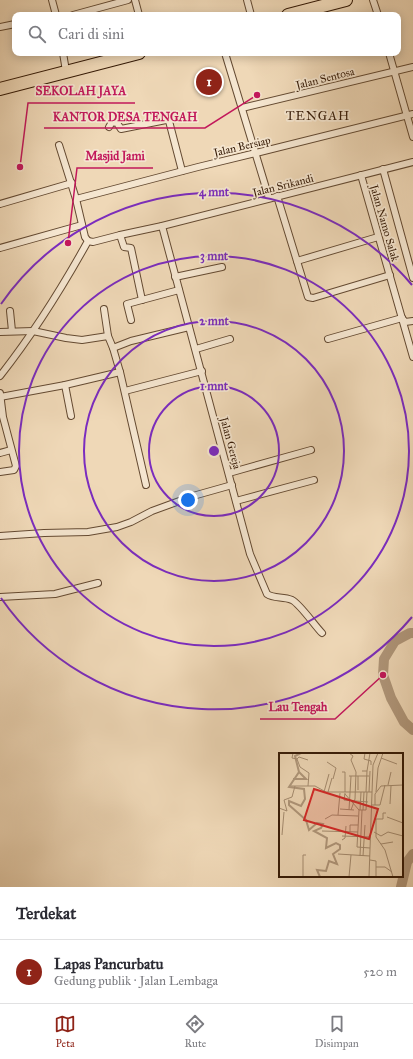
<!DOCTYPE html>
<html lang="id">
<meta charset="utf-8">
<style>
body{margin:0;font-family:"IM FELL Great Primer",serif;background:#f7f7f7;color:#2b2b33}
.you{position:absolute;left:188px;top:500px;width:14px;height:14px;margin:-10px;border:3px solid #fff;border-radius:50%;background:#1a73e8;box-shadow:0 0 0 6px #1a73e833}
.badge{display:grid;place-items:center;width:26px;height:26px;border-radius:50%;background:#8f2418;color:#fff;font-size:13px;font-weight:700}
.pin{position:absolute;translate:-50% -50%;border:2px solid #fff;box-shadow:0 1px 4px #0006}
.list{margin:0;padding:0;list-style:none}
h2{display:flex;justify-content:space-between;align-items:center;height:52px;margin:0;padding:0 16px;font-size:17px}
h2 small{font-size:13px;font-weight:400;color:#7c7c81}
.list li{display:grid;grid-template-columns:26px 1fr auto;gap:12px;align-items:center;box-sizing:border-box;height:64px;padding:0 16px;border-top:1px solid #e1e1e2}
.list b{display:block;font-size:15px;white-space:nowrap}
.list p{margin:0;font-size:13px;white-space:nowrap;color:#7c7c81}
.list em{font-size:13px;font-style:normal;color:#7c7c81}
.icon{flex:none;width:22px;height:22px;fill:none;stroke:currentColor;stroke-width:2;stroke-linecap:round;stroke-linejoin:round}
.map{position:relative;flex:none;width:413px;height:887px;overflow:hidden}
.search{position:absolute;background:#fff;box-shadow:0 2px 10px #0003;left:12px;right:12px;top:12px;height:44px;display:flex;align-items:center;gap:10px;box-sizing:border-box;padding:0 14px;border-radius:8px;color:#7c7c81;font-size:15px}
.sheet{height:116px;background:#fff}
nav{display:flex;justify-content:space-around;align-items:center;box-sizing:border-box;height:56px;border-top:1px solid #e1e1e2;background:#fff;font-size:11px;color:#7c7c81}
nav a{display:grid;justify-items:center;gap:2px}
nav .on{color:#8f2418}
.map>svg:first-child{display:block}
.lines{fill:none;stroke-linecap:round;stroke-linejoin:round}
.river{stroke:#b0977b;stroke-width:10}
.street-casing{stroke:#644a32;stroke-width:8}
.highway-casing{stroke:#351a06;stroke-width:14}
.street{stroke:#f5e6d0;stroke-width:6}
.highway{stroke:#efd8b7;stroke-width:12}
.ring{fill:none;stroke:#7b2cbf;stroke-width:2}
.labels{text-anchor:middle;stroke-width:3.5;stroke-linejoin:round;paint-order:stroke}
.street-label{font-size:11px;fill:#351a06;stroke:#f5e6d0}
.quarter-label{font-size:13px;letter-spacing:1px;fill:#351a06;stroke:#f5e6d0}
.inset-river{fill:none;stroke:#b0977b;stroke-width:2}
.inset-road{fill:none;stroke:#a58c70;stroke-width:1}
.view{fill:#d62828;fill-opacity:0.15;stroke:#d62828;stroke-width:2}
.inset-edge{fill:none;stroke:#351a06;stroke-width:2}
.centre{fill:#7b2cbf;stroke:#f5e6d0;stroke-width:2}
.ring-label{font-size:12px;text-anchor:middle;font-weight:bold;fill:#7b2cbf;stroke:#f5e6d0;stroke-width:3.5;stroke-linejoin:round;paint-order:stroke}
.leader{fill:none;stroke:#c2185b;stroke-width:1.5}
.callout-dot{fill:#c2185b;stroke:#f5e6d0;stroke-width:1.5}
.callout-label{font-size:12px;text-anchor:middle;font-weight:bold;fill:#c2185b;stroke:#f5e6d0;stroke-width:3.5;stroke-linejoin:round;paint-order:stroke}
</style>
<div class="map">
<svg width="413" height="887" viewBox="0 0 413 887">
<rect width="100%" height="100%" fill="#efd8b7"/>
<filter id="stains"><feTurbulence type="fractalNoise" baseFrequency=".005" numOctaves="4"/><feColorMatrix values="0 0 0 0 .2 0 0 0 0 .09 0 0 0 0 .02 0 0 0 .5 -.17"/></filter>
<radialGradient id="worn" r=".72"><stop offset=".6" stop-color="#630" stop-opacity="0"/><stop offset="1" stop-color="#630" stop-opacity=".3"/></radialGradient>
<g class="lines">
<g class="river">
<path d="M413 633H410L395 641 384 659 383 675 391 698 404 722 413 730"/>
<path d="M401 887 407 862 413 854"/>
</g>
<g class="street-casing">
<g id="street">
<path d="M52 0 56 15"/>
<path d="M135 0 139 15"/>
<path d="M247 0 251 15"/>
<path d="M373 0 378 15"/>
<path d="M73 15 128 0"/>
<path d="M0 27 15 24"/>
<path d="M63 53 66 71"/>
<path d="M225 53 269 198"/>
<path d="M389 53 413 137"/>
<path d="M242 108 413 67"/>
<path d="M109 127 112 122 117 123 121 129 166 120 169 121 182 171"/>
<path d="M383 169 413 278"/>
<path d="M361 175 413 357"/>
<path d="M277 196 308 297 313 298 390 275"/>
<path d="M76 199 198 167 256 153 413 114"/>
<path d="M0 204 72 183"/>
<path d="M162 226 250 554 267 594C274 599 283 596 292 600 300 604 315 626 322 633"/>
<path d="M120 235 124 247 131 248 142 300"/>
<path d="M88 241 93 242 120 235 162 226 413 162"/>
<path d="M0 248 82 225"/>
<path d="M297 261 378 237"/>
<path d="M175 277 222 267"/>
<path d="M104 309 108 336 113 348 120 372 146 485"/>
<path d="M10 311 12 331"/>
<path d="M402 318 405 322 413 321"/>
<path d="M131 320 127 304 179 290"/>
<path d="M0 332 33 331 66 338 82 340 108 336"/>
<path d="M328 339 402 318"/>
<path d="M113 348 131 341 189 327"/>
<path d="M196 349 230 339"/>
<path d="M0 376C33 334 62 288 88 241L85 237 76 199 59 145"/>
<path d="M65 385 71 416"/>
<path d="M125 391 202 371"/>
<path d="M0 393 3 417 16 466 14 470 0 472"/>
<path d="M0 397 65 385 120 372"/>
<path d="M0 453 11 450"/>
<path d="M229 473 311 450"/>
<path d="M236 501 314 480"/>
<path d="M0 536 44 533 88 532 117 527 131 522 152 511 193 496 232 485"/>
<path d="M0 597 55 594 98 583"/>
</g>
</g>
<g class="highway-casing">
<g id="highway">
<path d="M288 15 346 0"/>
<path d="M0 89 139 53"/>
</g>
</g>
<use href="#street" class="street"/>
<use href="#highway" class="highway"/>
</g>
<g class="ring">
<circle cx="214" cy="451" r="65"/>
<circle cx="214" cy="451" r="130"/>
<circle cx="214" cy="451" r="195"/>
<path d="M412 617A259 259 0 0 1 1 598M1 304A259 259 0 0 1 412 285"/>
</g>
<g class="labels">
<g class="street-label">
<text transform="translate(325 78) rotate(-14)" y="4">Jalan Sentosa</text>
<text transform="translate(242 146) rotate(-13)" y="4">Jalan Bersiap</text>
<text transform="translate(283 185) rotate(-14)" y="4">Jalan Srikandi</text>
<text transform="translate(385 223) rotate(74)" y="4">Jalan Namo Salak</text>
<text transform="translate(231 443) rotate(75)" y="4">Jalan Gereja</text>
</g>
<g class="quarter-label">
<text x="318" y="120">TENGAH</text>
</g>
</g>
<g transform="translate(279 753)">
<rect width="124" height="124" fill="#efd8b7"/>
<path class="inset-river" d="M22 0 16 3 20 19 10 34 25 36 26 46 22 53 10 48V52L27 67 30 77 38 70 44 71 42 75 35 78 48 85 47 95 57 90 61 92V96L54 101 58 111 50 108 47 118 38 117 41 124M14 26H27L20 19"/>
<path class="inset-road" d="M14 0 13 5 18 6 21 14 30 20 29 33M70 0 74 3 72 7 77 19 76 46 72 57M86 0 85 6 92 8V12M102 5 118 11M18 6 20 4 29 7M48 9 57 15 54 26M83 18H88L87 39M88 18 91 0M63 19H66V39M70 23H90M109 32 112 19M12 33H36L47 39H93M79 37V23M45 39 50 21M49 39 53 25M90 39 91 18M97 39 99 15 104 0M66 40 65 47 89 49M66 41 80 57H87L88 39M111 51 112 33M93 52H96V41L102 33 124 32M96 52H101L106 32M0 55 8 58 5 47 13 44 16 33M61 56 75 57M70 57 72 23M80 57 78 94 91 95M81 57 82 39M84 57 85 39M59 62 61 40M108 64 124 70M46 66 53 62 79 63M96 66H104V60H107M97 66V84L106 97 114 124M43 78 79 79M71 79V72H79M95 79 102 83 109 79 124 83M3 82 5 59M63 83 92 84M63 87 66 85 67 73M102 91 114 89M59 101 91 103M81 103 83 57M84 103 86 72M91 107 97 108V124M97 114H106L113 119M24 124V102H27M70 124 72 102M90 124 94 12 99 0"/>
<path class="view" d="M35 36 99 56 90 86 25 67Z"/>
<rect width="124" height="124" class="inset-edge"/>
</g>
<circle cx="214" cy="451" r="6" class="centre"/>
<g class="ring-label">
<text x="214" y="196">4 mnt</text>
<text x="214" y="260">3 mnt</text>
<text x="214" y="325">2 mnt</text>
<text x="214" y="390">1 mnt</text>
</g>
<path class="leader" d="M20 167L28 103H135M257 95L205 128H44M68 243L77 168H153M383 675L335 719H260"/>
<g class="callout-dot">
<circle cx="20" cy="167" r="4"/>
<circle cx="257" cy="95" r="4"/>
<circle cx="68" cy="243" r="4"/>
<circle cx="383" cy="675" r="4"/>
</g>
<g class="callout-label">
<text x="81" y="95">SEKOLAH JAYA</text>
<text x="125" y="121">KANTOR DESA TENGAH</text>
<text x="115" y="160">Masjid Jami</text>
<text x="298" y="711">Lau Tengah</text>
</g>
<rect width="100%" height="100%" filter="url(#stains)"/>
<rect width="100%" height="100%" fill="url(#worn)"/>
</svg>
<div class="you"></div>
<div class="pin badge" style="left:209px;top:82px">1</div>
<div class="search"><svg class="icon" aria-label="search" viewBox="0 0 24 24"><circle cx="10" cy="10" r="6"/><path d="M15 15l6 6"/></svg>Cari di sini</div>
</div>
<section class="sheet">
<h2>Terdekat<small></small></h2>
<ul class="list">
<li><span class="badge">1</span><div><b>Lapas Pancurbatu</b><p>Gedung publik · Jalan Lembaga</p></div><em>520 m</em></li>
</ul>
</section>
<nav>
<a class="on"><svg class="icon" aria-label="map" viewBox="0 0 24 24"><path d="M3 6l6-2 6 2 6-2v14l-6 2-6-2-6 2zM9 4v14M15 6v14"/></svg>Peta</a>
<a><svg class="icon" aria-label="directions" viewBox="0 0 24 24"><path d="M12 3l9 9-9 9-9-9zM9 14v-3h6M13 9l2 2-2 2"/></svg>Rute</a>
<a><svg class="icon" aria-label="saved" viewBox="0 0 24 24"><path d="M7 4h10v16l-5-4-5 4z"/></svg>Disimpan</a>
</nav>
